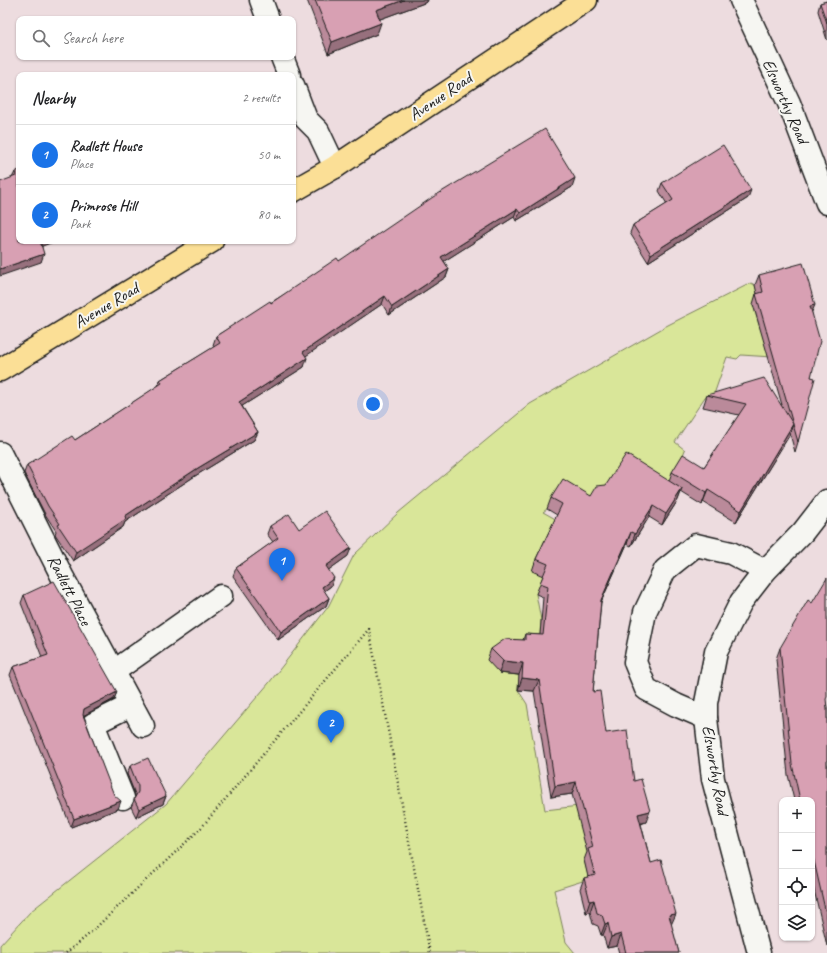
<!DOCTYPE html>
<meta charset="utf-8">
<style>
body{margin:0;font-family:Caveat,sans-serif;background:#f2f2f2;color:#202124}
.controls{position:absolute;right:12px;bottom:12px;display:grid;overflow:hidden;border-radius:8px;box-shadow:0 1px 3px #0004}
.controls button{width:36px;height:36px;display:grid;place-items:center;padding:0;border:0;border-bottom:1px solid #e0e0e0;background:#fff;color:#202124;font:20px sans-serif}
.you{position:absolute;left:373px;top:404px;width:14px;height:14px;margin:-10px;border:3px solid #fff;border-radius:50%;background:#1a73e8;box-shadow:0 0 0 6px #1a73e833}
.badge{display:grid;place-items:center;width:26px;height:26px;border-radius:50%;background:#1a73e8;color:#fff;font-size:13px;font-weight:700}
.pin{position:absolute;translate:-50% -33px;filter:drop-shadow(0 1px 2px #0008)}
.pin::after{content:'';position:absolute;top:21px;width:14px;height:12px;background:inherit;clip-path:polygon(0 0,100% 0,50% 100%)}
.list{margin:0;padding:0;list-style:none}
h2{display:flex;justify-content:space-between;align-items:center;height:52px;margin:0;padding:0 16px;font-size:17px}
h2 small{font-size:13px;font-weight:400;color:#757577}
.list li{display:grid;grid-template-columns:26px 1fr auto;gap:12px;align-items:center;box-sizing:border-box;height:60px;padding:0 16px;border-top:1px solid #e0e0e0}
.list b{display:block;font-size:15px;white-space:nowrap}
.list p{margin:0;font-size:13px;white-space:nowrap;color:#757577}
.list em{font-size:13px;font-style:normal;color:#757577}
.icon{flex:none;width:22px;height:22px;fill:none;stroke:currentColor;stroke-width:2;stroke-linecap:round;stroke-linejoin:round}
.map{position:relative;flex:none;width:827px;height:953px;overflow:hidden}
.search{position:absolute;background:#fff;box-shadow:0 1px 3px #0004;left:16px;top:16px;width:280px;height:44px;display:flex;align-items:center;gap:10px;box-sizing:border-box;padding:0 14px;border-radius:8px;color:#757577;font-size:15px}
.panel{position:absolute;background:#fff;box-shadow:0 1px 3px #0004;left:16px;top:72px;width:280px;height:172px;border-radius:8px}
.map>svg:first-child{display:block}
.green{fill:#d9e699;stroke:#7a815a}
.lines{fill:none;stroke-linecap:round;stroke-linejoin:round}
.minor-casing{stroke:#1c1c1c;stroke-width:25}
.major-casing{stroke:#1c1c1c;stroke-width:25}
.path{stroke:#1c1c1c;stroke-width:2.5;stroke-dasharray:1 3;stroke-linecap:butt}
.minor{stroke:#f6f6f2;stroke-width:22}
.major{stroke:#fbdf96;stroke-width:22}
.wall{fill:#ba8a9a;stroke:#1c1c1c}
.shaded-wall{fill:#97707d;stroke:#1c1c1c}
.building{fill:#d8a0b3;stroke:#1c1c1c}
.labels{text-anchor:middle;stroke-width:4;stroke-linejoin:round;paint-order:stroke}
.street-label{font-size:17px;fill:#1c1c1c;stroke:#f6f6f2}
</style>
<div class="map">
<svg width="827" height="953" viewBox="0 0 827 953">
<rect width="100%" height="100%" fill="#eddcdf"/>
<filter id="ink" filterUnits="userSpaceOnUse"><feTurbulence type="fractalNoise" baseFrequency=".025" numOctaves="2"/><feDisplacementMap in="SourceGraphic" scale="8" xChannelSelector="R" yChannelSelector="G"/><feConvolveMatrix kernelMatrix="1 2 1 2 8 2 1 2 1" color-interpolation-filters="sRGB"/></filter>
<g filter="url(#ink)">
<path class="green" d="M751 283 755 285 760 302 753 305 760 328 772 357 741 355 737 359 727 357 712 400 705 397 675 442 685 450 679 465 668 484 547 509 543 512 568 526 536 594 541 620 539 647 499 673 519 675 518 690 527 704 545 810 579 806 589 859 584 860 589 879 554 890 566 942 575 953H0V945L31 911 166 804 269 683 328 607 354 555 398 513 530 404 668 325Z"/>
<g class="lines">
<g class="minor-casing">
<g id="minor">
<path d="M261 0 268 19"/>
<path d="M741 0 789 103 827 203"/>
<path d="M282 57 289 75"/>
<path d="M293 85 306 119 318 131 335 167"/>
<path d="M0 453 62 576 143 726"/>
<path d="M113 672 221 596"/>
<path d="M706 718 676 705 646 689 635 662 645 612 665 570 696 545 731 553 765 571"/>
<path d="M123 798 93 724 131 705"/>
<path d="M759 953 713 779 706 718V703L716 652 741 602 765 571 803 532 827 501"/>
</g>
</g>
<g class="major-casing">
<g id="major">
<path d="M293 191 335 167 586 0"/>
<path d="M0 370 212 241"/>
</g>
</g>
<path class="path" d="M66 953 87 936 201 828 369 629 430 953"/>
<use href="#minor" class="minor"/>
<use href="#major" class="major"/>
</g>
<g class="wall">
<path d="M307 0H428L427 2 380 19 377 34 328 54Z"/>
<path d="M827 1V40L818 11 820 3Z"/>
<path d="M15 172 42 246 41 262 12 178Z"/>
<path d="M662 183 748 198 648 262 630 233 633 225 667 204 659 191Z"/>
<path d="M572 187 516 221 514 217 444 261 449 269 446 277 389 315 382 304 305 356 304 367 242 406 258 432 254 440 195 476 125 522 123 527 73 561 55 534 56 531 45 514 24 473 27 465 75 440 158 386 160 380 214 347 213 345 216 336 339 261Z"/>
<path d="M759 275 812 313 811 377 798 442 795 452 790 434 736 522 703 502 702 505 681 492 678 500 662 525 649 517 631 546 627 544 601 602 593 692 606 733 634 781 646 822 641 824 651 863 671 925 679 953H619L617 946 607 948 603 935H601L598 926 593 924 590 912 586 913 580 889 584 878 588 877 584 860 587 852 572 794 551 797 534 691 518 690 519 675 499 673 487 660 491 649 523 640 525 634 540 635 543 597 536 594 543 576 532 571 536 559 557 515 547 509 551 498 591 496 669 481 672 472 704 467 739 415 703 407 707 395 782 405 753 304 756 294H757L755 285Z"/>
<path d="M270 526 299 529 348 556 328 570 331 586 324 591 329 598 326 606 278 640 233 576 236 568 273 542 267 534Z"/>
<path d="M24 595 117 692 114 699 84 716 118 809 71 827 10 675 13 667 42 657 21 603Z"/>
<path d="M780 648 826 702 827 708V946L812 881V800H794L788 775 776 659Z"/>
<path d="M130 766 166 796 163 804 136 817 131 807 135 798V794L127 774Z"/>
</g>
<g class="shaded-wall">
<path d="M404 0H428L427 2 372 22 376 10Z"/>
<path d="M381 23 377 34 328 54 332 42Z"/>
<path d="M575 178 572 187 516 221 520 213Z"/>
<path d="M751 190 748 198 648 262 651 254Z"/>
<path d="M517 209 514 217 438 265 441 257Z"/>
<path d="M39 241H56L37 248Z"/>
<path d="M44 254 41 262 0 276V269Z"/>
<path d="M449 269 446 277 389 315 392 307Z"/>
<path d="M385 296 382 304 300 360 303 352Z"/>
<path d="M815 305 811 314 810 306Z"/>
<path d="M307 358 304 367 236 410 239 402Z"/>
<path d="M793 424 789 436 736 522 741 511Z"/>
<path d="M258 432 254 440 195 476 125 522 123 527 73 561 76 552 125 516 198 468Z"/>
<path d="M682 489 678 500 662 525 666 514Z"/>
<path d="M708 490 703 502 702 505 706 493Z"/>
<path d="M653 506 649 517 631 546 635 534Z"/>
<path d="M631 532 627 544 597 611 601 600Z"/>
<path d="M351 548 348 556 323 574 326 566Z"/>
<path d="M334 578 331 586 319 595 322 587Z"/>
<path d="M329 598 326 606 278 640 281 632Z"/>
<path d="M503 661 523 663 519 675 499 673Z"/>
<path d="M522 678 539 680 534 691 518 690Z"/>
<path d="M117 692 114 699 81 717 84 709Z"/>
<path d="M576 782 572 794 551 797 555 786Z"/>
<path d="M166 796 163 804 136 817 139 809Z"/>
<path d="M121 801 118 809 71 827 74 819Z"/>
<path d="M650 811 646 822 634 825 638 814Z"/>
<path d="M594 900 590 912 586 913 590 901Z"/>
<path d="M676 914 671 925 669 915Z"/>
<path d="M608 923 603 935H601L605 924Z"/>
<path d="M621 934 617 946 607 948 611 937Z"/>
</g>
<g class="building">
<path d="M315 0H404L376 10 381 23 332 42Z"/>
<path d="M827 1V23L820 3Z"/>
<path d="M545 129 575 178 520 213 517 209 441 257 449 269 392 307 385 296 303 352 307 358 239 402 258 432 198 468 125 516 126 519 76 552 58 525 60 524 48 506 27 465 72 436 75 440 162 383 160 380 220 343 216 336 270 301 271 303 337 258 339 261 433 197Z"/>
<path d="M723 145 751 190 651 254 633 225 673 200 662 183Z"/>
<path d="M19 170V241H40L44 254 0 269V182L16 176 15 172Z"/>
<path d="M803 263 815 305 810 306 820 341 811 377 815 378 798 442 756 294 763 292 759 275Z"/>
<path d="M764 378 793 424 741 511 708 490 706 493 672 472 683 454 704 467 746 404 707 395Z"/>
<path d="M626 454 682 489 666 514 653 506 635 534 631 532 601 600 593 692 600 691 606 733 627 730 634 781 641 779 650 811 638 814 651 863 661 860 676 914 669 915 679 953H626L621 934 611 937 608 923 605 924 602 915 597 913 594 900 590 901 584 878 595 875 588 849 593 847 576 782 555 786 539 680 522 678 523 663 503 661 491 649 505 639 525 640V634L543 635 548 586 540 583 548 564 536 559 562 504 551 498 563 479 591 496 597 486 606 485Z"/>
<path d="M325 511 351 548 326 566 334 578 322 587 329 598 281 632 236 568 278 538 270 526 289 514 299 529Z"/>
<path d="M827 578V697L826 699 827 708V918L812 852V800H800L792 764 780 648 808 600 812 603Z"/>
<path d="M54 581 117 692 84 709 83 715 114 795 121 801 74 819 13 667 48 655 24 595Z"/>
<path d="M148 758 166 796 139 809 134 799 138 792V786L130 766Z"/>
</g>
</g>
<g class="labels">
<g class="street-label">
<text transform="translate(440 96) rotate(-34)" y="6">Avenue Road</text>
<text transform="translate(786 101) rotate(66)" y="6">Elsworthy Road</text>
<text transform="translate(106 305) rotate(-31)" y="6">Avenue Road</text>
<text transform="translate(70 590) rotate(63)" y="6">Radlett Place</text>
<text transform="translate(716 770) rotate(80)" y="6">Elsworthy Road</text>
</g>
</g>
</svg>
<div class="controls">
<button>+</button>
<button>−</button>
<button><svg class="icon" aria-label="locate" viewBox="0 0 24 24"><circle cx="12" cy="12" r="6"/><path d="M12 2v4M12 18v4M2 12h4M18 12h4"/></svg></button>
<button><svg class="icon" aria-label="layers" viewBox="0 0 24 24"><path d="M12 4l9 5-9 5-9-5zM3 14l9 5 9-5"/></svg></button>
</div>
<div class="you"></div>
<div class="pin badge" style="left:282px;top:581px">1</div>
<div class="pin badge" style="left:331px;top:743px">2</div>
<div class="search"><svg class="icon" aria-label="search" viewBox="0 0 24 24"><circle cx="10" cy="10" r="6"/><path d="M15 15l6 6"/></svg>Search here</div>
<section class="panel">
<h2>Nearby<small>2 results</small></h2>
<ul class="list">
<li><span class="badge">1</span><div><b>Radlett House</b><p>Place</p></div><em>50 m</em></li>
<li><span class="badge">2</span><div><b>Primrose Hill</b><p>Park</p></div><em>80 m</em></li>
</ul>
</section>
</div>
